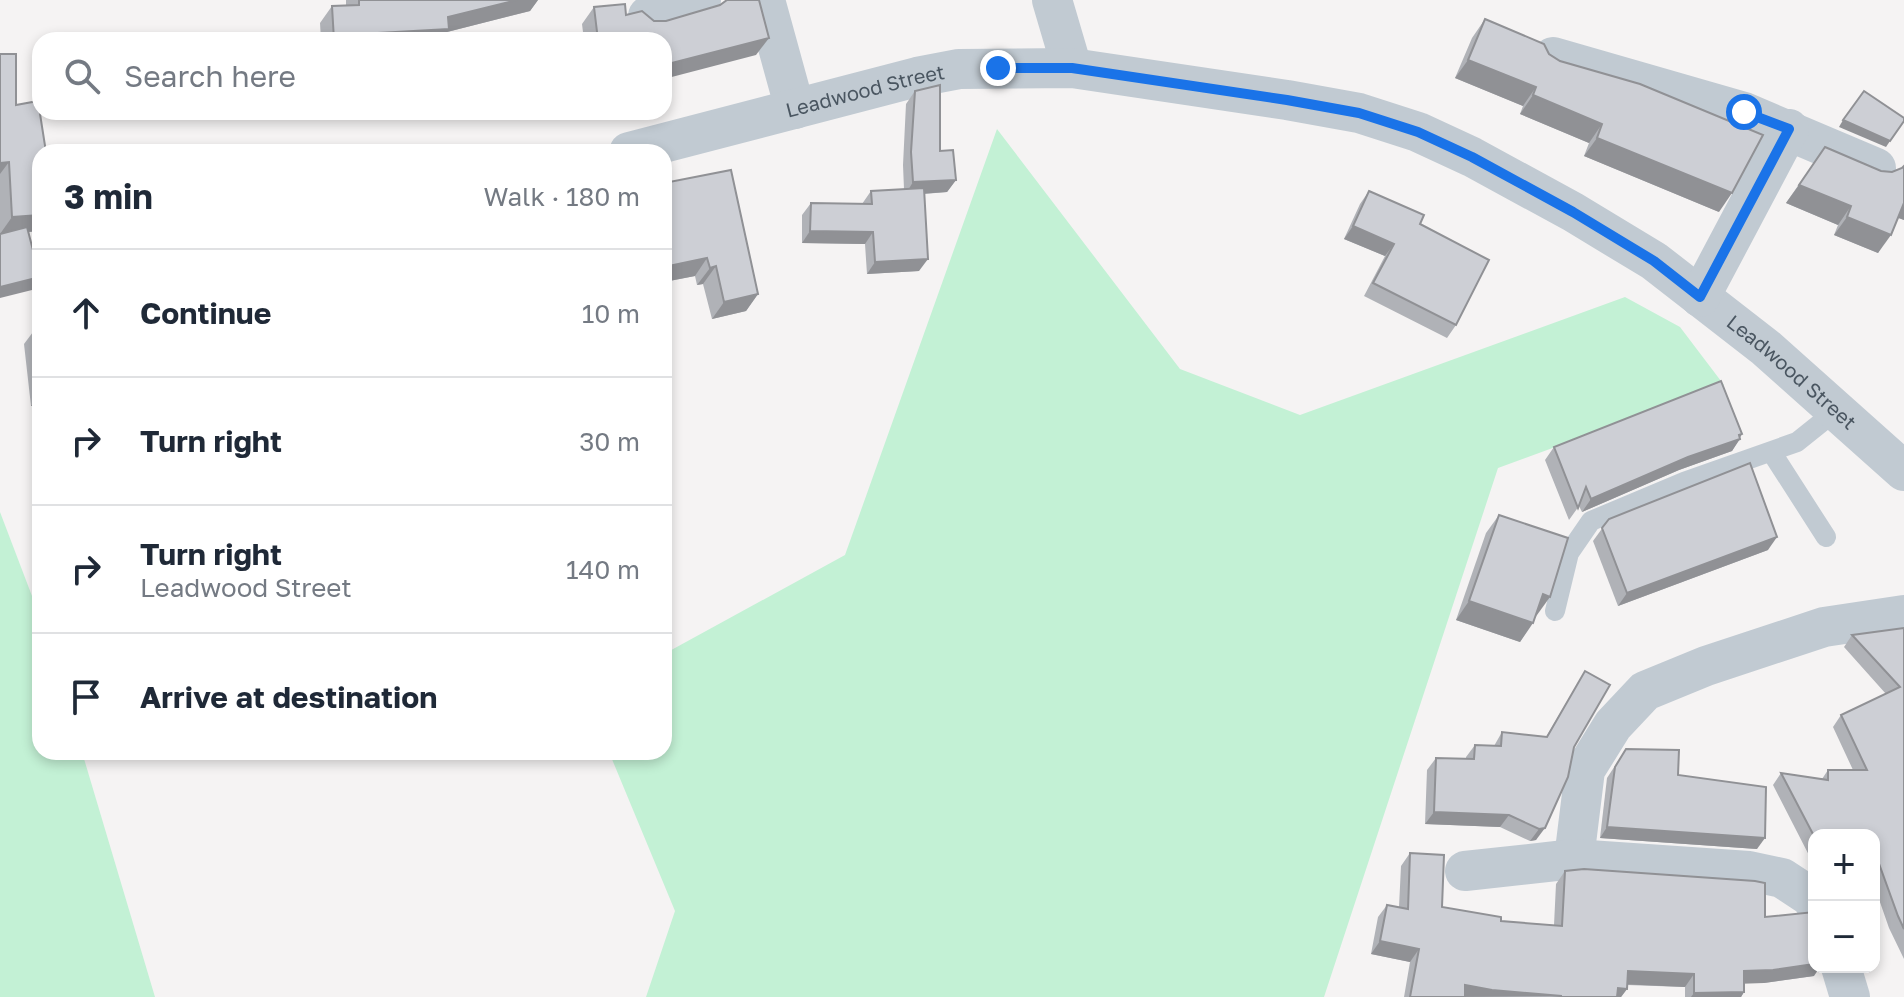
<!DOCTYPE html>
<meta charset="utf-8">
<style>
body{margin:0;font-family:"Golos Text",sans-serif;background:#f2f2f3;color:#1f2937}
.controls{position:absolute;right:24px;bottom:24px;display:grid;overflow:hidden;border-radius:16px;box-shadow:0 4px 12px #0003}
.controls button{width:72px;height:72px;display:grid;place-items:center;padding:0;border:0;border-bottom:2px solid #e0e1e3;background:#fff;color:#1f2937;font:40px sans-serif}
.stop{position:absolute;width:24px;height:24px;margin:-18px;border:6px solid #1a73e8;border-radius:50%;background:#fff}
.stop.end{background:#1a73e8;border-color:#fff;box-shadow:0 2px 8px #0008}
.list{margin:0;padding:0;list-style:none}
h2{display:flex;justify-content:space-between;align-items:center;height:104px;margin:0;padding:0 32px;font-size:34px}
h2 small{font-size:26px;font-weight:400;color:#747a83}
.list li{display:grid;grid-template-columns:52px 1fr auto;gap:24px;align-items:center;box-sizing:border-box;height:128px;padding:0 32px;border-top:2px solid #e0e1e3}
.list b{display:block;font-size:30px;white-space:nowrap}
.list p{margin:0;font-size:26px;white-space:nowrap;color:#747a83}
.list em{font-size:26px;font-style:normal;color:#747a83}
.icon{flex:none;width:44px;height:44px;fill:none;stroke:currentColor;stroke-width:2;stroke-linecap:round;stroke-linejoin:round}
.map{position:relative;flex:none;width:1904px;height:997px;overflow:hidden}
.search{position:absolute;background:#fff;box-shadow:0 4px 12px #0003;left:32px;top:32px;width:640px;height:88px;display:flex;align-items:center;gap:20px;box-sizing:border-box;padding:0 28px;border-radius:24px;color:#747a83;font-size:30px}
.panel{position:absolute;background:#fff;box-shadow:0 4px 12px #0003;left:32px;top:144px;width:640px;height:616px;border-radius:24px}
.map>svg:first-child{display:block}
.green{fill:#c3f1d5}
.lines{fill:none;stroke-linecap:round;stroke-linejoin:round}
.lane{stroke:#c1cad2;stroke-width:20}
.street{stroke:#c1cad2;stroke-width:40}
.wall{fill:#b0b2b7}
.shaded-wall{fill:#909195}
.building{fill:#cdcfd5;stroke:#909195;stroke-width:2}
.route{stroke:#1a73e8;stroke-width:10}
.labels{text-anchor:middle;stroke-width:8;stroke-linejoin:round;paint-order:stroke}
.street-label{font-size:20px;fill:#4a5661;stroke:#fff}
</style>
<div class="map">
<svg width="1904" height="997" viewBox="0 0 1904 997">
<rect width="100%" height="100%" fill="#f5f3f3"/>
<g class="green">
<path d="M997 129 1180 369 1300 415 1625 297 1680 327 1724 385 1498 468 1324 997H646L675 911 609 752H664V654L845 555Z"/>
<path d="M0 512 40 617V752H82L155 997H0Z"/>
</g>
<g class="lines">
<g class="lane">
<path d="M1772 453 1826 537"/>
<path d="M1555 611 1569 553 1591 521 1684 482 1797 442 1837 410"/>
</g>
<g class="street">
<path d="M765 0 795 109"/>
<path d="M1052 0 1072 68"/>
<path d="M648 16 701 0"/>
<path d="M1553 57 1744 112 1876 168"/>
<path id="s1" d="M629 152 917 77 959 69 1072 68 1287 100 1359 113 1418 132 1472 157 1573 212 1654 261 1766 348 1904 471"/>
<path d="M1700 297 1789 129"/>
<path d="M1574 859 1585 770 1613 725 1645 691 1706 666 1824 627 1904 615"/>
<path d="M1465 871 1574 859 1749 871 1782 878 1811 897 1814 902"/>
<path d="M1841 967 1850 997"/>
</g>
</g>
<g class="wall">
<path d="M346 0H538L530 11 447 32 442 40H321L320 23 332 6H346Z"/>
<path d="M594 7 626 15 654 21 756 55 664 40H584L582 24Z"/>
<path d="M1485 19 1549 54 1719 212 1584 156 1589 143 1520 114 1523 106 1455 78 1472 38Z"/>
<path d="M0 54 16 105 40 152V231L29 232 32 290 0 234Z"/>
<path d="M915 91 940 151 956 180 947 192 924 194 919 271 867 274 865 244 802 243V215L811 203 862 204 871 191 904 189 903 165 906 104Z"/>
<path d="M1825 147 1881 171 1892 172 1902 168 1904 166V220L1898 218 1878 253 1834 235 1838 225 1786 203Z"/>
<path d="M664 183 758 294 746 311 712 319 703 284 697 285 695 276 664 282Z"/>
<path d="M1369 191 1420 224 1456 325 1447 338 1364 296 1385 256 1344 239 1360 204Z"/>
<path d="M36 328H40V413L38 406H31L24 344Z"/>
<path d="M1742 434 1732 451 1679 470 1582 512 1579 506 1569 520 1545 460 1554 447Z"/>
<path d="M1499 515 1537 615 1520 642 1456 620 1486 533Z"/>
<path d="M1609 519 1768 550 1618 606 1593 541Z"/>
<path d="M1904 628V959L1889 928 1874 885V835H1814V865L1773 785 1781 773 1822 779 1828 770H1853L1833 727 1841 715 1886 694 1844 647 1852 635Z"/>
<path d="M1585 671 1574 747 1536 840 1530 841 1500 827 1425 824 1427 770 1436 758 1466 759V757L1475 745 1494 746 1502 732 1546 737Z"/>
<path d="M1626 749 1678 775 1757 849 1600 838 1607 778Z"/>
<path d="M1410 853 1442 907 1501 921 1554 925 1556 884 1565 871 1765 917 1814 976 1764 983H1744V992L1741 997H1685V987L1627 985V989L1621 997H1404L1410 962 1371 954 1378 917 1387 905 1399 907 1401 866Z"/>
</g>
<g class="shaded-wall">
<path d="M517 0H538L530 11 447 32 442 40H357L361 34 448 17Z"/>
<path d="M769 38 756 55 664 79V65Z"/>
<path d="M1468 60 1536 87 1523 106 1455 78Z"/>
<path d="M1533 95 1602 124 1589 143 1520 114Z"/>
<path d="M1843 120 1890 141 1886 147 1839 127Z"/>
<path d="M1597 138 1732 193 1719 212 1584 156Z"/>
<path d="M9 162 0 174V163Z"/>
<path d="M956 180 947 192 905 195 913 182Z"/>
<path d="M1799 185 1851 206 1838 225 1786 203Z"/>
<path d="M1904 201V220L1894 216Z"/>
<path d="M40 215V231L0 234 12 217Z"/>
<path d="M1847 217 1891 235 1878 253 1834 235Z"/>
<path d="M1353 226 1394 244 1385 256 1344 239Z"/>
<path d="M810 231 873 232 865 244 802 243Z"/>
<path d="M707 258 695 276 664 282V267Z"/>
<path d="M928 259 919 271 867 274 875 262Z"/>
<path d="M716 266 703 284 697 285 710 268Z"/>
<path d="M40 277 32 290 0 298V287Z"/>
<path d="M758 294 746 311 712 319 724 302Z"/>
<path d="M40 394V403L38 406H31Z"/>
<path d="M1742 434 1738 440 1740 439 1732 451 1679 470 1582 512 1591 499Z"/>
<path d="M1777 537 1768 550 1618 606 1627 593Z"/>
<path d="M1543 594 1550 597 1537 615 1530 613Z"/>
<path d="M1469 601 1533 623 1520 642 1456 620Z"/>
<path d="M1434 812 1509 815 1500 827 1425 824Z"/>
<path d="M1607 827 1765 838 1757 849 1600 838Z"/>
<path d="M1545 828 1536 840 1530 841 1539 829Z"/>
<path d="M1380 941 1419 949 1410 962 1371 954Z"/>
<path d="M1814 964V967H1820L1814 976 1764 983 1735 984 1744 971Z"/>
<path d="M1628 971 1694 974 1685 987 1619 984Z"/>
<path d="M1465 985 1561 996 1457 997Z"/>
<path d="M1618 988 1627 989 1621 997H1611Z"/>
<path d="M1744 992 1741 997H1691L1694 993Z"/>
</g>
<g class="building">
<path d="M359 0H517L448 17 449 29 361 34V40H334L332 6 359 5Z"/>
<path d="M727 0H759L769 38 664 65V40H598L594 7 625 4 626 15 642 11 654 21H666L720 5Z"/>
<path d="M1485 19 1544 44 1549 54 1560 61 1640 84 1763 135 1732 193 1597 138 1602 124 1533 95 1536 87 1468 60Z"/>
<path d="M0 54H16V105L38 101 46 152H40V215L12 217 9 162 0 163Z"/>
<path d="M940 85V151L953 150 956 180 913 182 911 152 915 91Z"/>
<path d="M1864 91 1904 118V121L1890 141 1843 120Z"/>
<path d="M1825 147 1881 171 1892 172 1902 168 1904 166V203L1891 235 1847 217 1851 206 1799 185Z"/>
<path d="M731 170 758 294 724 302 716 266 710 268 707 258 664 267V183Z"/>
<path d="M924 188 928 259 875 262 873 232 810 231 811 203 872 204 871 191Z"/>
<path d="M1369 191 1424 215 1420 224 1489 260 1456 325 1373 283 1394 244 1353 226Z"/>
<path d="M27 227 40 277 0 287V234Z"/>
<path d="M36 328H40V369Z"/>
<path d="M664 331 670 349 664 352Z"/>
<path d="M1721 381 1742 434 1739 435 1740 439 1688 457 1591 499 1586 487 1578 508 1554 447Z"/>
<path d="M1750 463 1777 537 1627 593 1602 528 1609 519Z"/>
<path d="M1499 515 1568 538 1550 597 1543 594 1533 623 1469 601Z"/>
<path d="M1904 628V929L1898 916 1878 861 1874 863V835H1814V836L1781 773 1828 780V770H1867L1841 715 1900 687 1852 635Z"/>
<path d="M1585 671 1610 685 1574 747 1568 777 1545 828 1539 829 1509 815 1434 812 1436 758 1474 759 1475 745 1501 746 1502 732 1547 737Z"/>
<path d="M1626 749 1679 750 1678 775 1766 787 1765 838 1607 827 1615 767Z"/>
<path d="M1410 853 1444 855 1442 907 1501 917V921L1562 926 1565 871 1584 869 1755 881 1765 883V917L1814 912V964L1773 970 1744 971V992L1694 993V974L1628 971 1627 989 1618 988 1617 997H1561V996L1492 990 1465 985V997H1410L1419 949 1380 941 1387 905 1408 909Z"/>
</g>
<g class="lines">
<path class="route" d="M998 68H1072L1287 100 1359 113 1418 132 1472 157 1573 212 1654 261 1700 297 1789 129 1744 112"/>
</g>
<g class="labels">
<g class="street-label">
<text dy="7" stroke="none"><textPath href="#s1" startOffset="244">Leadwood Street</textPath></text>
<text dy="7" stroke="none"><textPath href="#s1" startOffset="1252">Leadwood Street</textPath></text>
</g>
</g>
</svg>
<div class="controls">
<button>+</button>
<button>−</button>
</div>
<div class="stop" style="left:1744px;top:112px"></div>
<div class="stop end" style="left:998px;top:68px"></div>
<div class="search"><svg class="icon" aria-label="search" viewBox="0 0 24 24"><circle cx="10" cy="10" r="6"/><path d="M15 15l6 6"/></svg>Search here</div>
<section class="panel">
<h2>3 min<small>Walk · 180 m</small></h2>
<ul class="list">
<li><svg class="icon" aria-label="ahead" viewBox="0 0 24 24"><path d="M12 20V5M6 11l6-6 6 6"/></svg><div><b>Continue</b></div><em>10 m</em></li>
<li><svg class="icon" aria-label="right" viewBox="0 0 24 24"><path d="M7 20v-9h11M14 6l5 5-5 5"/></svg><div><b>Turn right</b></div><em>30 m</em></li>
<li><svg class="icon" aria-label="right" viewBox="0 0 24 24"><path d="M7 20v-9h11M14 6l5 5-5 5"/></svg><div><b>Turn right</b><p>Leadwood Street</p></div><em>140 m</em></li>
<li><svg class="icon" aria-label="arrive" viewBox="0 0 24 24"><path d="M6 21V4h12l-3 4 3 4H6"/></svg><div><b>Arrive at destination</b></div></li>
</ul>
</section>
</div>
